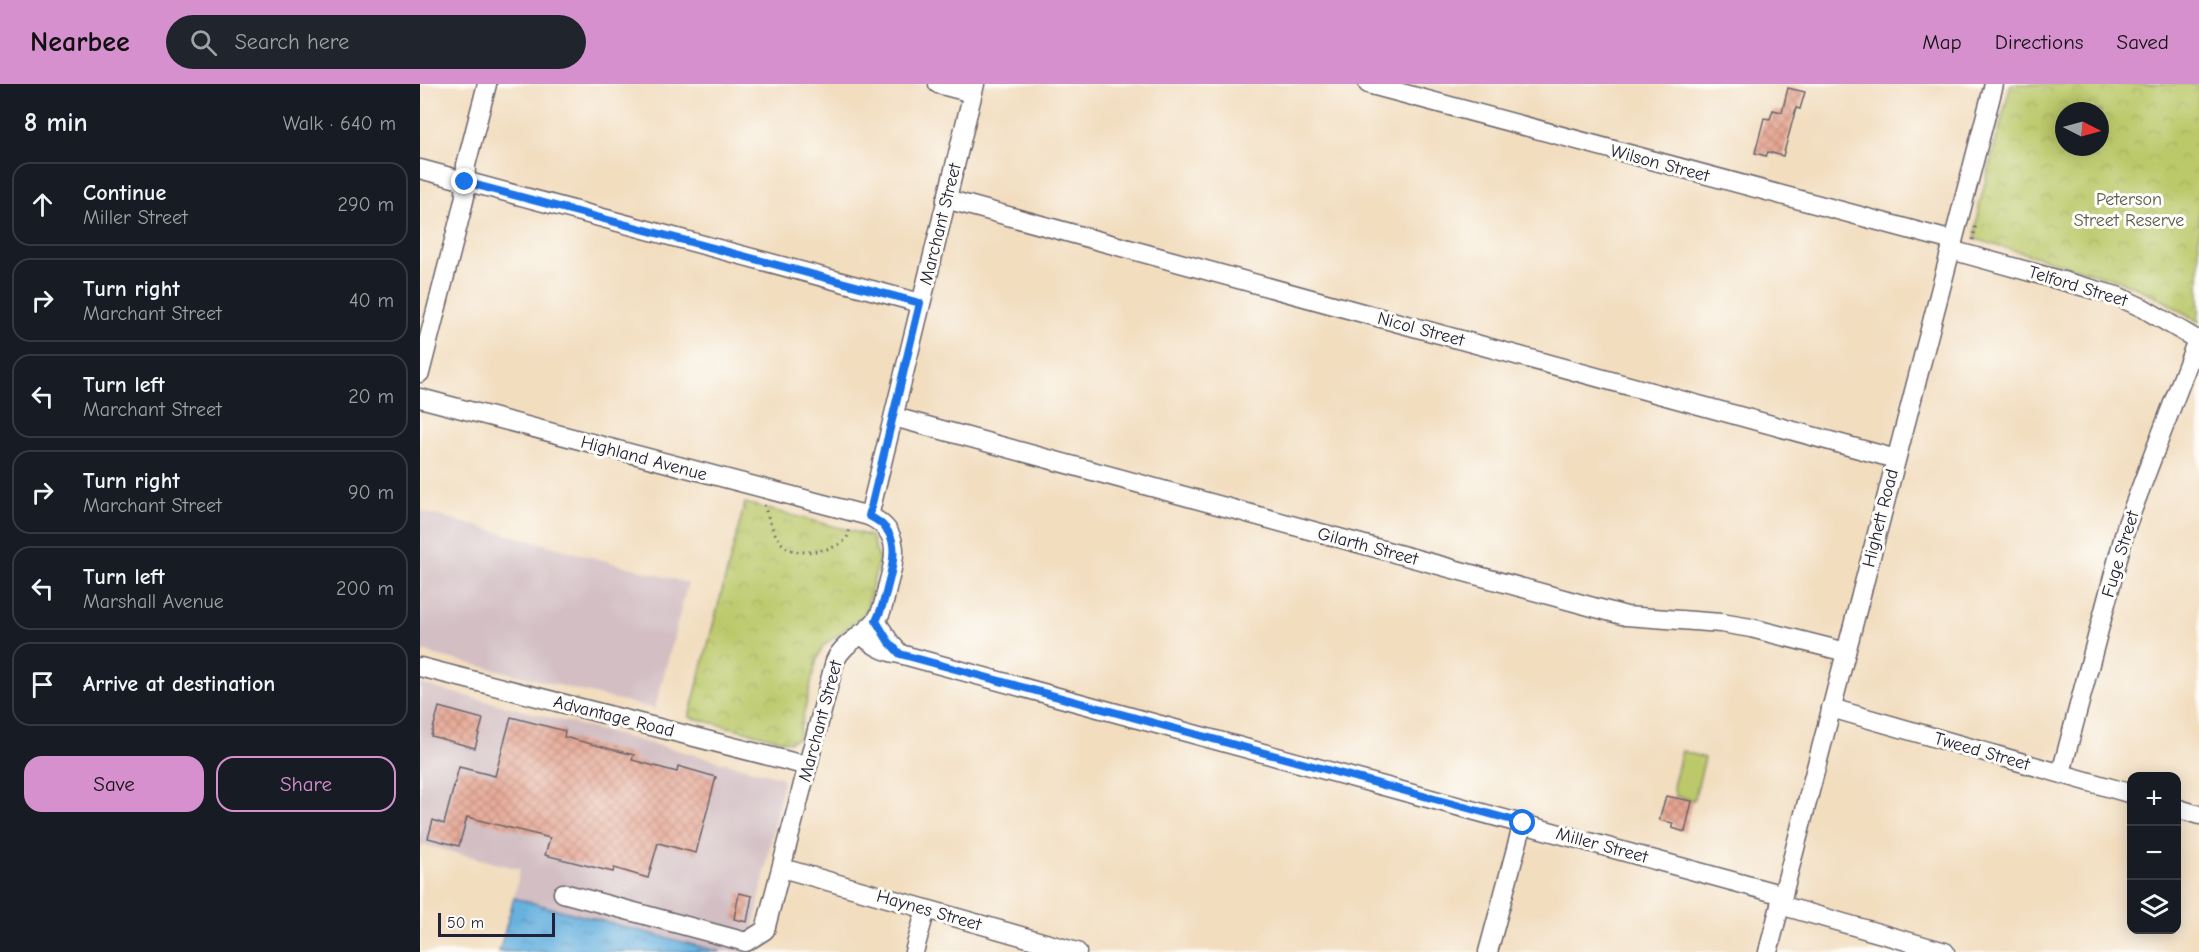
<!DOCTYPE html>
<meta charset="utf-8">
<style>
body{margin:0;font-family:"Comic Neue",sans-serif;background:#20242c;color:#f1f3f6}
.controls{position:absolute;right:18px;bottom:18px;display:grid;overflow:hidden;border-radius:12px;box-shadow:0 3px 15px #0003}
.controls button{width:54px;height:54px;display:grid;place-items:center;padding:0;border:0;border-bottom:2px solid #363941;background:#171b24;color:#f1f3f6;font:30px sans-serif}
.compass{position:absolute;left:1635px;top:18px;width:54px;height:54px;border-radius:50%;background:#171b24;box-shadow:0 3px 15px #0003;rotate:96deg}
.scale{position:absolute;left:18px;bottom:15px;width:117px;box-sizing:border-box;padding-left:6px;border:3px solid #22223b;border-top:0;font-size:16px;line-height:21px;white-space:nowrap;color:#22223b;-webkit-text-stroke:4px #fdfcf7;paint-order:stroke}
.stop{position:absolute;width:18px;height:18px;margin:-14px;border:4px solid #1a73e8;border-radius:50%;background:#fff}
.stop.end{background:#1a73e8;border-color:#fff;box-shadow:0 2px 6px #0008}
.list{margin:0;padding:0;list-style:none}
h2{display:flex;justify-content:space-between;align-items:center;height:78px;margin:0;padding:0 24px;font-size:26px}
h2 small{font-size:20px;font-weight:400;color:#9ea1a6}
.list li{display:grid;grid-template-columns:39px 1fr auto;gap:18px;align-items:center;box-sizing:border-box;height:84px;margin:0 12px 12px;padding:0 12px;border:2px solid #363941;border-radius:18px}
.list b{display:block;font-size:22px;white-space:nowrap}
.list p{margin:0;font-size:20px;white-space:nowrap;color:#9ea1a6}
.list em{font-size:20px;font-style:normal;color:#9ea1a6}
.actions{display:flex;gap:12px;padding:18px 24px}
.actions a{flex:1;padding:14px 0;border:2px solid #d690ce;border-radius:18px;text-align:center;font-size:21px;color:#d690ce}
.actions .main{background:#d690ce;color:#111}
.icon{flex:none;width:33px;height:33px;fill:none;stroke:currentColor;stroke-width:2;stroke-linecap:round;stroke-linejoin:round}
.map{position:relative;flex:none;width:1779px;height:868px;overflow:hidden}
header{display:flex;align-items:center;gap:36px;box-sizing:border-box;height:84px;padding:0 30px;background:#d690ce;color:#111}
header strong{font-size:28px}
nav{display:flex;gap:33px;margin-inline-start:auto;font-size:21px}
.search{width:420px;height:54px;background:#20242c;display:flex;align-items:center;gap:15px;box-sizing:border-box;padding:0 21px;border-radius:33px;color:#9ea1a6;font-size:22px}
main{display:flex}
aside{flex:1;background:#171b24}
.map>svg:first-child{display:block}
.industrial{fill:#d2bec3}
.green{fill:#bcc96b;stroke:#6f7653;stroke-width:1.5}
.park{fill:url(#park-crowns);stroke:#6f7653;stroke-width:1.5;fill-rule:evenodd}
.water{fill:url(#water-ripples);stroke:#446a8d;stroke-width:1.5}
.building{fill:url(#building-cross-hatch)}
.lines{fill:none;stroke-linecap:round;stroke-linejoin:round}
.minor-casing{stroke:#6b6369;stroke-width:21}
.path{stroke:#6b6369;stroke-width:3;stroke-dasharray:1.5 4.5;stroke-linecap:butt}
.minor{stroke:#fff;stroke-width:18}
.route{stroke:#1a73e8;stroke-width:8}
.labels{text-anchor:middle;stroke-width:6;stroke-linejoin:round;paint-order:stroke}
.street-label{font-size:18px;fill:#22223b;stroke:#fdfcf7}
.park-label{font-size:18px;fill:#585c4c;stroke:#fdfcf7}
</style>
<header>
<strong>Nearbee</strong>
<div class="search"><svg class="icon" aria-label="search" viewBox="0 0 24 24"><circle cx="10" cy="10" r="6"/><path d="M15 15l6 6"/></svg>Search here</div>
<nav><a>Map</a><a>Directions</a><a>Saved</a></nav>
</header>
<main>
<aside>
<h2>8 min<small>Walk · 640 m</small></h2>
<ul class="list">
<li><svg class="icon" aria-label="ahead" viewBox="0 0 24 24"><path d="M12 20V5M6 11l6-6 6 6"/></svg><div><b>Continue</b><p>Miller Street</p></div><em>290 m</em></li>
<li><svg class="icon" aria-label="right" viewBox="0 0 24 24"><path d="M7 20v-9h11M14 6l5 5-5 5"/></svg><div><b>Turn right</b><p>Marchant Street</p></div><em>40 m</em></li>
<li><svg class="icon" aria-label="left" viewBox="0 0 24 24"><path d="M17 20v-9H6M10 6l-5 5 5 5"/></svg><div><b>Turn left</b><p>Marchant Street</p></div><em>20 m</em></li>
<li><svg class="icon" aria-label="right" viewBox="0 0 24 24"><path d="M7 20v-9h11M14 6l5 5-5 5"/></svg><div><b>Turn right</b><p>Marchant Street</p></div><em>90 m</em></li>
<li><svg class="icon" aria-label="left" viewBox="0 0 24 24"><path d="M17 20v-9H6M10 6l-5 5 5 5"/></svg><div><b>Turn left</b><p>Marshall Avenue</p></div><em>200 m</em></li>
<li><svg class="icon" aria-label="arrive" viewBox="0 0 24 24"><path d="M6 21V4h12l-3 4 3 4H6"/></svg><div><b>Arrive at destination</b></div></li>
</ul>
<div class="actions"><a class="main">Save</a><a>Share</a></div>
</aside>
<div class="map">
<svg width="1779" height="868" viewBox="0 0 1779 868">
<defs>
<pattern id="park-crowns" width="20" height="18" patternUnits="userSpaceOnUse" patternTransform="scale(1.5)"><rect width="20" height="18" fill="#bcc96b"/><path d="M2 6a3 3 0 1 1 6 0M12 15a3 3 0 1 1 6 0" fill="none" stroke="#a1ac5e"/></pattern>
<pattern id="water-ripples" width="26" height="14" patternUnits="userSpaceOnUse" patternTransform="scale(1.5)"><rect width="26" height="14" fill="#67b1df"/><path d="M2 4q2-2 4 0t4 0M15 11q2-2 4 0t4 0" fill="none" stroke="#5490b6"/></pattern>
<pattern id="building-cross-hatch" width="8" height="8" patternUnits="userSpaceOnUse" patternTransform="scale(1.5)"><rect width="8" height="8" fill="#e6a592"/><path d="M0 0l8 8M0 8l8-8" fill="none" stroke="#ba8678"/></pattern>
</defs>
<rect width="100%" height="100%" fill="#fdfcf7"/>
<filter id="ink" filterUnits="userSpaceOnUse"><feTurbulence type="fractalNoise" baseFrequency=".0167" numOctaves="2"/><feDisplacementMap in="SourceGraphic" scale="12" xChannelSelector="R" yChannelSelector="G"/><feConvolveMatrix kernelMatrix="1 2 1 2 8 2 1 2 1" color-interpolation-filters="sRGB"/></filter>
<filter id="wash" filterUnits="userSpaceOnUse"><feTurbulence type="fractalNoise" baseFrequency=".008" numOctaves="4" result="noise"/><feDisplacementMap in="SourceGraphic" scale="24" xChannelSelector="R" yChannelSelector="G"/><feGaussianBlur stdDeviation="1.35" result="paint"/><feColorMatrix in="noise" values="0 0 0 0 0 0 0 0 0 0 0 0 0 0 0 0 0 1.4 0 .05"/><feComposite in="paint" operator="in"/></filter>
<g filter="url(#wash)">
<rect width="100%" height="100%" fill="#f2ddbf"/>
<g class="industrial">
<path d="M0 427 268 499 235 625 0 567Z"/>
<path d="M0 600 360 693 363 698 329 868H301L94 814 100 785 0 760Z"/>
</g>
<path class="green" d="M1262 667 1285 674 1274 716 1256 712 1253 703Z"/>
<g class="park">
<path d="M1591 0H1779V238L1736 212 1700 197 1555 155 1560 118ZM1644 27H1680V63H1644Z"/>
<path d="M325 419 451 452 459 475 445 530 403 562 396 578 378 654 369 658 269 633Z"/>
</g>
<path class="water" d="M94 814 301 868H79Z"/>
<g id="blocks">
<g class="building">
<path d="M1368 4 1385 8 1380 25 1376 24 1363 72 1348 68 1346 72 1335 69 1344 34 1350 35 1353 26 1362 28Z"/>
<path d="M19 623 63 635 55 664 11 652Z"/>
<path d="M91 633 145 647 144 653 214 671 212 676 257 688 258 682 296 693 276 769 238 759 228 794 194 784 193 788 125 771 130 754 47 733 39 762 8 754 13 736 24 740 39 683 75 692Z"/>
<path d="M1246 712 1272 717 1265 748 1252 744 1253 739 1239 736Z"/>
<path d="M319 809 332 812 327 838 314 835Z"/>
</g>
</g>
</g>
<g filter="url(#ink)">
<use href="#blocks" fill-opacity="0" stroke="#6b6369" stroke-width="1.5"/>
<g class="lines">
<g class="minor-casing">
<g id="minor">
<path d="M518 0 552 9"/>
<path d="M948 0 1533 157"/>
<path d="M0 85 500 219"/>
<path d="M526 115 1476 375"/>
<path d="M1531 166 1697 212 1723 224 1779 257"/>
<path d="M0 289 41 129 45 112 46 81 67 0"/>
<path d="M0 314 449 432"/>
<path d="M474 333 1206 532 1301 539 1331 544 1426 568"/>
<path d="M456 537 469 557 480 570"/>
<path d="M440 550C453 561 463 568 480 570L1363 811"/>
<path d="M0 583 388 682"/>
<path d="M1411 624 1712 710"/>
<path d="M1641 689 1707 440 1777 256"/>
<path d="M1756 724 1779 731"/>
<path d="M362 784 657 868"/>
<path d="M143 809 326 858 345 846 415 577C424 557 445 552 457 535 463 526 465 515 467 504 475 475 483 448 449 432L555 0"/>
<path d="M1360 821 1525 868"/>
<path d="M494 868 506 825"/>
<path d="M1068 868 1103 739"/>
<path d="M1348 868 1574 0"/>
</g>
</g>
<g class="path">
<path d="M1553 156 1556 139"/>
<path d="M344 421C349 435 354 455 367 464 379 472 416 467 426 455 429 451 429 447 430 442"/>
</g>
<use href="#minor" class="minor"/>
</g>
</g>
<g class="lines" filter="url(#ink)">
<path class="route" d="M45 98 500 219 449 432C481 447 475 473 468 501 465 514 462 525 456 537L468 557 480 570 1103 739"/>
</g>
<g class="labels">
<g class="street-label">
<text transform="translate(1240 79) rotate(15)" y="6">Wilson Street</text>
<text transform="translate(520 140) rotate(-76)" y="6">Marchant Street</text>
<text transform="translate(1658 202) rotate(17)" y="6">Telford Street</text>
<text transform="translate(1001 245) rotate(15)" y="6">Nicol Street</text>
<text transform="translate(224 374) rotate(15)" y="6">Highland Avenue</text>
<text transform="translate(1460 434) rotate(-76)" y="6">Highett Road</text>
<text transform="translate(948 462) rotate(15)" y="6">Gilarth Street</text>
<text transform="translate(1700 470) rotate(-73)" y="6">Fuge Street</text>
<text transform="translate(194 632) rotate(14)" y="6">Advantage Road</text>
<text transform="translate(400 637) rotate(-75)" y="6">Marchant Street</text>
<text transform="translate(1562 667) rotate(16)" y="6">Tweed Street</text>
<text transform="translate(1182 761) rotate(15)" y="6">Miller Street</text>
<text transform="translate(509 826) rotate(16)" y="6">Haynes Street</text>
</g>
<g class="park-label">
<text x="1709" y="121">Peterson<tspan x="1709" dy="21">Street Reserve</tspan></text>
</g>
</g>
</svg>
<div class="controls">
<button>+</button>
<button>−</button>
<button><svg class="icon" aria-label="layers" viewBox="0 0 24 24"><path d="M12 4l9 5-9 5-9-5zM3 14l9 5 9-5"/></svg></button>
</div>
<svg class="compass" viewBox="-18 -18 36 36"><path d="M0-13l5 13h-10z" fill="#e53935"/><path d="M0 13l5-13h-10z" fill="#9ea1a6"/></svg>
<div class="scale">50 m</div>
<div class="stop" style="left:1103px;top:739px"></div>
<div class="stop end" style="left:45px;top:98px"></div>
</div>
</main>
